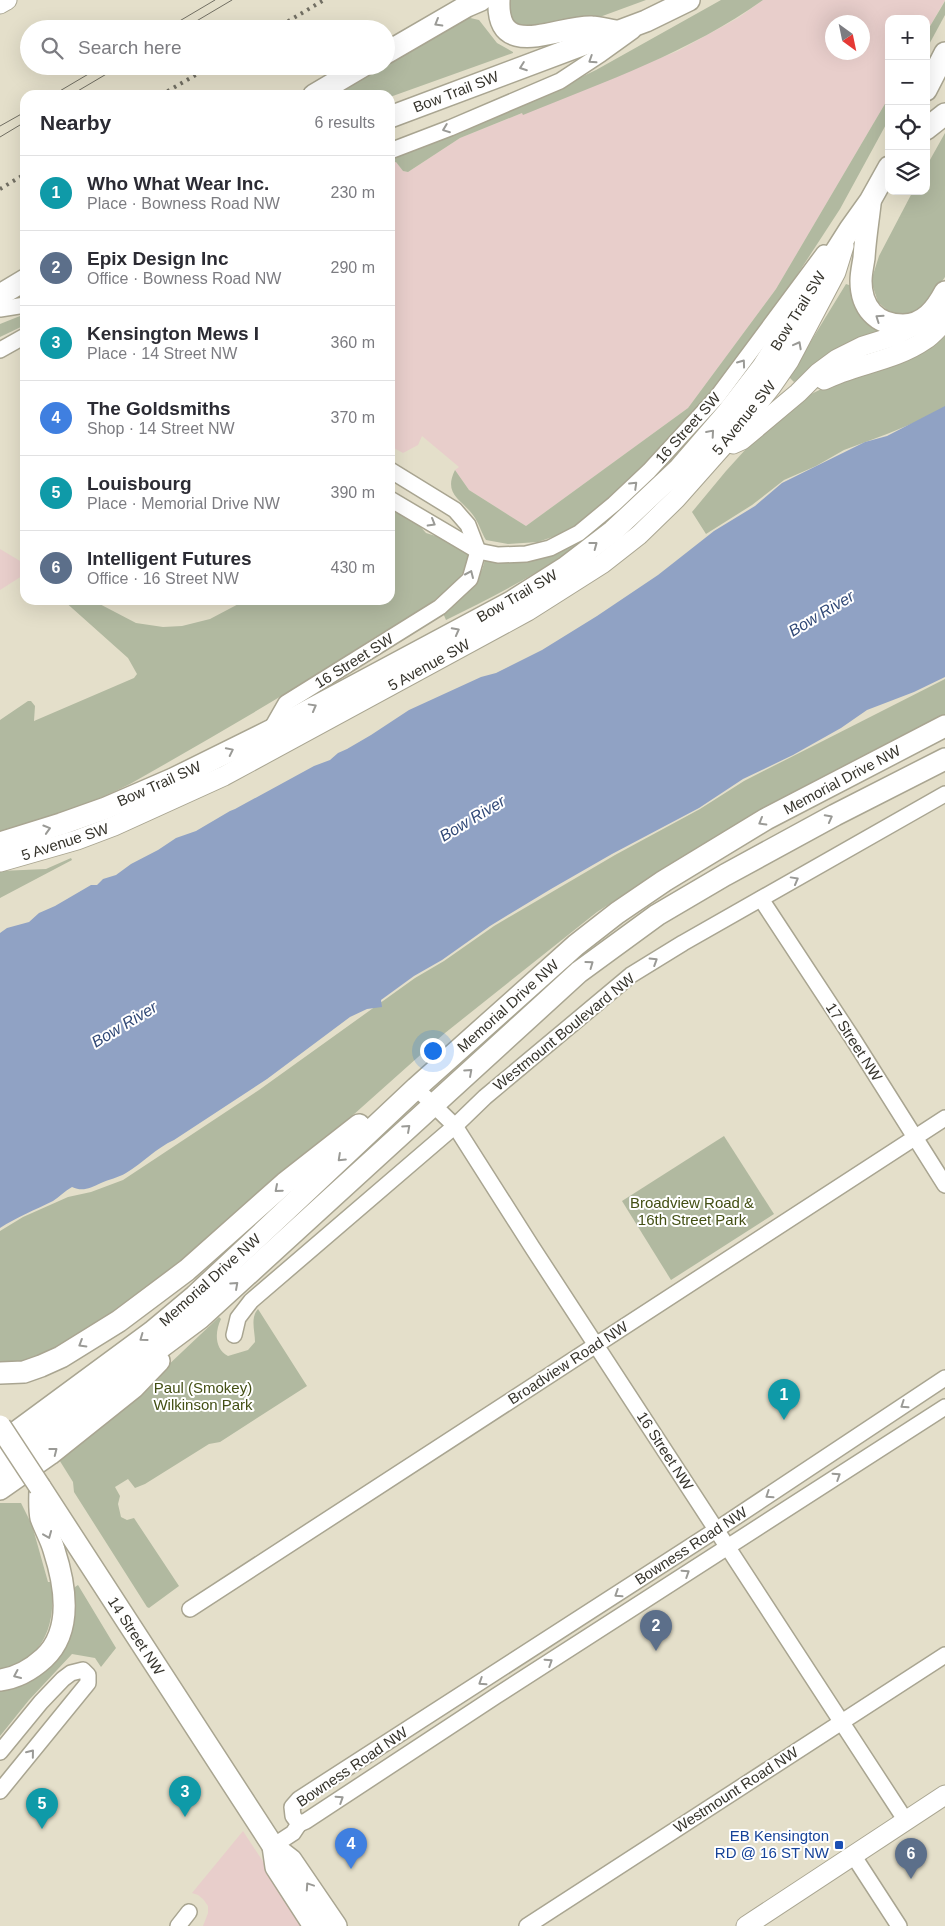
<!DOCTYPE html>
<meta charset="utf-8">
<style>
body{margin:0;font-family:Arial,sans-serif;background:#f7f7f7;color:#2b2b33}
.controls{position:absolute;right:15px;top:15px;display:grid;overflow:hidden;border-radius:10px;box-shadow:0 5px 20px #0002}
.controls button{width:45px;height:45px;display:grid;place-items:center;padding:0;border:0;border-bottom:1px solid #e1e1e2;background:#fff;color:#2b2b33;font:25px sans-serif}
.compass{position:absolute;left:825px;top:15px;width:45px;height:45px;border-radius:50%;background:#fff;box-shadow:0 5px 20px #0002;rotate:147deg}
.you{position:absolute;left:432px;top:1050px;width:18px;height:18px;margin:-12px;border:4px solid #fff;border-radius:50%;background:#1a73e8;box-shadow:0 0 0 8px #1a73e833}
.badge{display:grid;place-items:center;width:32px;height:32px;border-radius:50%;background:#db2777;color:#fff;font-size:16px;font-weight:700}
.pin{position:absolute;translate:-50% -41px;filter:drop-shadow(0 1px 2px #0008)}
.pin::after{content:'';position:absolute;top:26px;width:18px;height:15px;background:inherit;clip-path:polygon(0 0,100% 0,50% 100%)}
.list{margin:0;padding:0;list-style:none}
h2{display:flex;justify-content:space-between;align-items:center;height:65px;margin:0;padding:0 20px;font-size:21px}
h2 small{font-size:16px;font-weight:400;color:#7c7c81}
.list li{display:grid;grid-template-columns:32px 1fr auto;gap:15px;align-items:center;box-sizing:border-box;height:75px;padding:0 20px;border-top:1px solid #e1e1e2}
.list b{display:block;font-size:19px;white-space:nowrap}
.list p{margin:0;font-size:16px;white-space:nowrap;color:#7c7c81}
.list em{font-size:16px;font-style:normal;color:#7c7c81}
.icon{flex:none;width:28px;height:28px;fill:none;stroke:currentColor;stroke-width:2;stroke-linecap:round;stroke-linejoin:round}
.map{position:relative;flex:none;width:945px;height:1926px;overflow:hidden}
.search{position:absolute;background:#fff;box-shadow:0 5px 20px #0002;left:20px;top:20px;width:375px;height:55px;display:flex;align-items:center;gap:12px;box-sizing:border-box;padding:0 18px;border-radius:28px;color:#7c7c81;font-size:19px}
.panel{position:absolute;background:#fff;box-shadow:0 5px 20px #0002;left:20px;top:90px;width:375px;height:515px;border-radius:15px}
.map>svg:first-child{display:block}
.commercial{fill:#e8cecb;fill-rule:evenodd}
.green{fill:#b1b9a0}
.water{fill:#90a2c4}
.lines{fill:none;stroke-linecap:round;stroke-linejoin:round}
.minor-casing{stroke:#a9a591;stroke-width:18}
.tertiary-casing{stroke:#a9a591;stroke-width:21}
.secondary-casing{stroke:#a9a591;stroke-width:24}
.minor{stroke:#fff;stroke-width:15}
.tertiary{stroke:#fff;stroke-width:19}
.secondary{stroke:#fff;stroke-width:21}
.tram{stroke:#726f63;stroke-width:1}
.rail{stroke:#726f63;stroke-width:4;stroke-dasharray:2.5 5;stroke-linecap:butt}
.secondary-bridge-casing{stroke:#a9a591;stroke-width:24;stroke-linecap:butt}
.secondary-bridge{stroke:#fff;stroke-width:21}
.oneway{stroke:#9a9a96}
.transit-dot{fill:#1a4fb4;stroke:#fff;stroke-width:2}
.labels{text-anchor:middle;stroke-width:4;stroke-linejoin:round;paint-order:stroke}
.street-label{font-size:15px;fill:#36342c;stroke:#fff}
.park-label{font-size:15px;fill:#434f14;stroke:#fff}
.transit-label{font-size:15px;fill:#164399;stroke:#fff;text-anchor:end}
.water-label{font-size:16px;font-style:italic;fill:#304876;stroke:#fff}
</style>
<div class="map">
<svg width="945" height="1926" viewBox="0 0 945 1926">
<rect width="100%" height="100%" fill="#e4dfca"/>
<g class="commercial">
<path d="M763 0H945L926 33V19H889V97L776 289 688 408 526 526 469 490 455 470 459 467 422 436 418 445 403 453 390 446V164L396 162 403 171 408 172 460 138 678 51 738 18ZM832 22H862V52H832Z"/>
<path d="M0 549 25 564V574L0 590Z"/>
<path d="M243 1831 305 1926H203L208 1913V1906L203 1899 198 1895 192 1893Z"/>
</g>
<g class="green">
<path d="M509 0H646L597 18 542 30 512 26Z"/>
<path d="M721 0H763C690 52 606 81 523 115L522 113 460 138 408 172 403 171 396 162 390 164V158L531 101 596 70Z"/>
<path d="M945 1V15L926 50V33Z"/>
<path d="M466 17 479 20 497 43 513 52V53L390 97V95H331L379 66H386V62Z"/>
<path d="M889 97V119L840 209 756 338 691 418 612 498 577 526 555 536 538 542 508 544 486 540C481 532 479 523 473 515 461 499 443 494 455 470L469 490 526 526 688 408 776 289Z"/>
<path d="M945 133V277L930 298 917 310 911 313 898 315 887 310 878 302 873 287V275L879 256 913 191H926V167Z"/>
<path d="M846 284 852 286 880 330 841 347 794 382 789 377Z"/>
<path d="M25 314V325L0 337V324Z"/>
<path d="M945 336V410L887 434 844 450 816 466 784 480 752 505 706 534 692 512 726 471 755 439 801 399 848 376 925 350Z"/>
<path d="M667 465 668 466C640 492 613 520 582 542 540 573 493 597 446 620L443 613C463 598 480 584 485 559L592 532 639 492H640Z"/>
<path d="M390 508 419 525 426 533 439 537 469 554C469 565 462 576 454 584 430 607 397 623 369 641 291 692 211 738 130 784 89 805 45 818 0 831V720L28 701H31L35 706 34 721 134 678 137 674 128 658 63 600H92L136 623 163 627 182 626 210 619 246 600H390Z"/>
<path d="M945 679V719L734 827 689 853 597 912 445 1033 306 1157 158 1282 70 1342 21 1365 0 1361V1231L23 1217 68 1197 91 1192 123 1180 259 1090 415 978 444 961 494 926 615 855 700 809 744 781Z"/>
<path d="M71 858 72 860 0 898V871L46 869Z"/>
<path d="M724 1136 774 1214 671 1280 622 1201Z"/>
<path d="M258 1309 307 1386 220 1442 209 1444 145 1484 135 1488 128 1479 115 1487 120 1496 118 1504 121 1517 127 1520 134 1518 179 1586 149 1608 147 1607 74 1492 73 1482 58 1458 127 1404 219 1317 221 1319C215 1331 214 1349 228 1356L248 1350 255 1342C255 1331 250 1318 258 1309Z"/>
<path d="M0 1503H21L32 1525 48 1582H51C57 1623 44 1661 0 1670Z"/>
<path d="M78 1585 116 1648 101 1667 95 1658 72 1654 29 1700 0 1736V1688L72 1623 75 1601V1587Z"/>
</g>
<path class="water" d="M945 406V677L914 692 867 710 841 728 793 755 743 779 699 808 612 854 551 889 490 926 442 960 414 976 381 1000 382 1007 367 1009 350 1017 267 1079 174 1140C156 1148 143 1163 126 1173 118 1178 109 1179 101 1183 90 1188 83 1192 72 1187 65 1191 59 1197 53 1201 35 1210 17 1217 0 1228V933L7 928 29 922 39 913 55 906 91 885H97L103 879 116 875 131 864 158 850 176 838 196 831 230 811 235 809 314 766 330 760 338 753 347 749 371 735 409 710 481 677 496 673 542 650 597 616 658 575 714 531 755 506 782 483 865 442 887 436Z"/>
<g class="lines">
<g class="minor-casing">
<g id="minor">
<path d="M390 151 450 128 560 81 601 54 633 31"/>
<path d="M0 309 25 305"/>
<path d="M0 350 25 336"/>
<path d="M390 499 478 551 498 555 526 554 550 548 579 533 614 504 649 471 717 397 824 253"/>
<path d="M270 731 286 703 440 607 470 579 478 551 468 525 455 510 390 470"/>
<path d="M761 899 853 1039 945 1185"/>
<path d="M416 1088 455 1126 532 1247 906 1821"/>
<path d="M234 1335 238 1318 251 1301 455 1126 485 1097 631 975 683 943 945 794"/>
<path d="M190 1609 945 1118"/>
<path d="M0 1752 41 1702 63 1679 71 1673 83 1670 88 1675V1683L0 1791"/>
<path d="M299 1824 293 1816 292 1807 299 1799 716 1530 945 1378"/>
<path d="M299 1824 306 1821 496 1696 945 1407"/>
<path d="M273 1846 293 1833 299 1824"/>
<path d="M853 1855 899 1926"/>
<path d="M178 1926 189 1912"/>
<path d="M527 1926 945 1655"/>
</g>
</g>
<g class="tertiary-casing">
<g id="tertiary">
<path d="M0 4 7 0"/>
<path d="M824 380C856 364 895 361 925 340 933 335 939 327 945 321"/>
<path d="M733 444 742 440 798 393 818 373 837 359 863 346 895 336 919 323"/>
<path d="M0 862 77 840 114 826 224 776 528 611 602 564 639 535 676 499 731 437 771 387 789 361 836 272 844 246"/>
<path d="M746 1926 945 1795"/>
</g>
</g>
<g class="secondary-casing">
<g id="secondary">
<path d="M499 0C496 63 559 25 592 27 599 27 608 30 615 31"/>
<path d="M386 53 467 6 481 0"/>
<path d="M926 90 945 53"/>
<path d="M314 95 363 66"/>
<path d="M390 117 646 21 689 0"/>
<path d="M926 129 945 114"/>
<path d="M870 204C868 222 865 240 864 258 863 265 861 273 861 281 861 307 876 325 903 325 924 325 936 309 945 292"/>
<path d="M0 295 25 280"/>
<path d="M0 843 61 824 106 808 173 779 270 731 511 602 566 567 613 531 678 470 728 412 762 368 850 229 870 201 889 167"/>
<path d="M0 1373 24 1372 41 1366 61 1357 119 1321 187 1270 285 1183 359 1125"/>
<path d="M0 1444 152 1332 195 1296 416 1088 576 945 617 913 664 881 766 819 945 726"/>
<path d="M0 1467 200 1318 579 972 657 915 725 875 835 815 945 759"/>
<path d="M40 1487 273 1846 291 1860 336 1926"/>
<path d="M0 1489 50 1454 134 1387 159 1361"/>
<path d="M0 1680C16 1678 32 1669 44 1658 73 1631 65 1584 54 1550 51 1539 45 1529 41 1518 39 1509 40 1497 40 1488"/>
<path d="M273 1846 276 1867 314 1926"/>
</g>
</g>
<use href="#minor" class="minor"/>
<use href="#tertiary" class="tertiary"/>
<use href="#secondary" class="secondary"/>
<g class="tram">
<path d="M166 29 215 0"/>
<path d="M183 29 232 0"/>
<path d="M53 95 102 66"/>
<path d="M71 95 120 66"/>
<path d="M0 126 25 112"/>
<path d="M0 137 25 122"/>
</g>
<g class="rail">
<path d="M275 29 324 0"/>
<path d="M161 95 211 66"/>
<path d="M0 189 25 174"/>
</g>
<g class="secondary-bridge-casing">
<path id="secondary-bridge" d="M0 1426 40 1487"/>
</g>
<use href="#secondary-bridge" class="secondary-bridge"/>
</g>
<defs><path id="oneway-chevron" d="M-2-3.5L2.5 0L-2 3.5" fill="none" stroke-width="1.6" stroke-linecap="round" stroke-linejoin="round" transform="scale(1.25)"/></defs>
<g class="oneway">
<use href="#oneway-chevron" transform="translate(438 23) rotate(150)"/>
<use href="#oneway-chevron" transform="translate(592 60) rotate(147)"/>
<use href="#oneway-chevron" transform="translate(523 67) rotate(160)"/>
<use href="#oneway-chevron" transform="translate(446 129) rotate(159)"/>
<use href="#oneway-chevron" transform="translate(879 318) rotate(-145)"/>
<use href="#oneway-chevron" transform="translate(798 345) rotate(-62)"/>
<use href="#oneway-chevron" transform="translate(742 363) rotate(-54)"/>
<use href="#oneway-chevron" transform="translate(711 433) rotate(-49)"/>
<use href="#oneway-chevron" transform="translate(634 485) rotate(-44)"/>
<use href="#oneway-chevron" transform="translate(432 523) rotate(30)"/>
<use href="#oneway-chevron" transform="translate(594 545) rotate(-37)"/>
<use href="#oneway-chevron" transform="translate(470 574) rotate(-66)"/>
<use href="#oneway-chevron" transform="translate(456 631) rotate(-28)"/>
<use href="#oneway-chevron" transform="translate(313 707) rotate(-29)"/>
<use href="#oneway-chevron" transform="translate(230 751) rotate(-26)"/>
<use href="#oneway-chevron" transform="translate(829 818) rotate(-28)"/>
<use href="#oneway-chevron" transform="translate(762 822) rotate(150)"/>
<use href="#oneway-chevron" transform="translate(47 829) rotate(-17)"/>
<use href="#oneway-chevron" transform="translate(795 880) rotate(-29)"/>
<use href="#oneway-chevron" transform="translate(654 961) rotate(-32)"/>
<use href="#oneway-chevron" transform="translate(590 964) rotate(-36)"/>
<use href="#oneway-chevron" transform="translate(469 1072) rotate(-42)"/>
<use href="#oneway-chevron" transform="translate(407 1128) rotate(-42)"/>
<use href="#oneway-chevron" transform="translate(341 1158) rotate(137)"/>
<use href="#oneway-chevron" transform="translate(278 1189) rotate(139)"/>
<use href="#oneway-chevron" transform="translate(235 1285) rotate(-42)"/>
<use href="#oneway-chevron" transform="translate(143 1338) rotate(144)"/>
<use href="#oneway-chevron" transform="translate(82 1344) rotate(149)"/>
<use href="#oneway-chevron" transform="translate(904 1405) rotate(146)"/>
<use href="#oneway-chevron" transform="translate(54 1451) rotate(-38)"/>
<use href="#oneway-chevron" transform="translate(837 1476) rotate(-33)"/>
<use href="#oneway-chevron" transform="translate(769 1495) rotate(146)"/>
<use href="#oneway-chevron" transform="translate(48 1535) rotate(68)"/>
<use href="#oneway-chevron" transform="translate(686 1573) rotate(-33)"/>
<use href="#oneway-chevron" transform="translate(618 1594) rotate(147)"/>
<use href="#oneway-chevron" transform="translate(549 1662) rotate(-33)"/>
<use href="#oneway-chevron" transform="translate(17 1675) rotate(156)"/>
<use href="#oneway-chevron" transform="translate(482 1682) rotate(147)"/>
<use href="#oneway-chevron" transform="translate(31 1753) rotate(-51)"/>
<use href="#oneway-chevron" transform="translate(340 1799) rotate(-33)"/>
<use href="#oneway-chevron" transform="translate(309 1886) rotate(-124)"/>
</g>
<rect class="transit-dot" x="834" y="1840" width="10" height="10" rx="2.5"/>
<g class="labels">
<g class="street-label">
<text transform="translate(456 92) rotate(-21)" y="5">Bow Trail SW</text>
<text transform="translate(798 311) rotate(-58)" y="5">Bow Trail SW</text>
<text transform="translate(744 418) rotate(-51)" y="5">5 Avenue SW</text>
<text transform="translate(688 428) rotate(-48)" y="5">16 Street SW</text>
<text transform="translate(517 596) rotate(-30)" y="5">Bow Trail SW</text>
<text transform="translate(354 661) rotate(-32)" y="5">16 Street SW</text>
<text transform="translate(429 665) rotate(-29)" y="5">5 Avenue SW</text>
<text transform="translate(842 780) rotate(-28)" y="5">Memorial Drive NW</text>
<text transform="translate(159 784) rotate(-24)" y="5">Bow Trail SW</text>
<text transform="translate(65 842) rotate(-18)" y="5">5 Avenue SW</text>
<text transform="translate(508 1006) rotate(-42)" y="5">Memorial Drive NW</text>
<text transform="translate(564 1032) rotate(-39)" y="5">Westmount Boulevard NW</text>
<text transform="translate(854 1042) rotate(57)" y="5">17 Street NW</text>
<text transform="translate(210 1280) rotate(-42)" y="5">Memorial Drive NW</text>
<text transform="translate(568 1363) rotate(-33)" y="5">Broadview Road NW</text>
<text transform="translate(665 1451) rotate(57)" y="5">16 Street NW</text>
<text transform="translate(691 1546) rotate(-33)" y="5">Bowness Road NW</text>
<text transform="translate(136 1636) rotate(57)" y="5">14 Street NW</text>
<text transform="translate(352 1767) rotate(-34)" y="5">Bowness Road NW</text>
<text transform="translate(736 1790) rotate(-33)" y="5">Westmount Road NW</text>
</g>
<g class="park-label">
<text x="692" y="1208">Broadview Road &amp;<tspan x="692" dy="17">16th Street Park</tspan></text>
<text x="203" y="1393">Paul (Smokey)<tspan x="203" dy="17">Wilkinson Park</tspan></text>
</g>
<g class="transit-label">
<text x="829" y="1841">EB Kensington<tspan x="829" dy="17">RD @ 16 ST NW</tspan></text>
</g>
<g class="water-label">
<text transform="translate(821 613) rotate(-31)" y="6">Bow River</text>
<text transform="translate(472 818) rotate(-31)" y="6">Bow River</text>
<text transform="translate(124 1024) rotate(-31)" y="6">Bow River</text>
</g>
</g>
</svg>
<div class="controls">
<button>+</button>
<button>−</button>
<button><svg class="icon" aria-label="locate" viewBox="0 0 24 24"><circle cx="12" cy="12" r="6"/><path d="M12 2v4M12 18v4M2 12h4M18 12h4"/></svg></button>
<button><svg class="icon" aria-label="layers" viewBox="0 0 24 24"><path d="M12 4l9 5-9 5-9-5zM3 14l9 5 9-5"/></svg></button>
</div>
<svg class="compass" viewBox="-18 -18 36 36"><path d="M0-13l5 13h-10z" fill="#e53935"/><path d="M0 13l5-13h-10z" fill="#7c7c81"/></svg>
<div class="you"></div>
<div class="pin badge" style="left:784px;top:1420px;background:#0f9aa8">1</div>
<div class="pin badge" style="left:656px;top:1651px;background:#5c6f8a">2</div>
<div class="pin badge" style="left:185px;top:1817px;background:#0f9aa8">3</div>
<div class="pin badge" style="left:351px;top:1869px;background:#3f7fe0">4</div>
<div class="pin badge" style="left:42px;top:1829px;background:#0f9aa8">5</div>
<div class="pin badge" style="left:911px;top:1879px;background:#5c6f8a">6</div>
<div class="search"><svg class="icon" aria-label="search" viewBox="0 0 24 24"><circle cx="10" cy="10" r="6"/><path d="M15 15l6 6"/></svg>Search here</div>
<section class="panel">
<h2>Nearby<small>6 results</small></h2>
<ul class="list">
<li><span class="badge" style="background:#0f9aa8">1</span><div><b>Who What Wear Inc.</b><p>Place · Bowness Road NW</p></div><em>230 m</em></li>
<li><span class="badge" style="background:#5c6f8a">2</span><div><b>Epix Design Inc</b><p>Office · Bowness Road NW</p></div><em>290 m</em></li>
<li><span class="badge" style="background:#0f9aa8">3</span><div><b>Kensington Mews I</b><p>Place · 14 Street NW</p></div><em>360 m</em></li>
<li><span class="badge" style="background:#3f7fe0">4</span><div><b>The Goldsmiths</b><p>Shop · 14 Street NW</p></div><em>370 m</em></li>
<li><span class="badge" style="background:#0f9aa8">5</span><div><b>Louisbourg</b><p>Place · Memorial Drive NW</p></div><em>390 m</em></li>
<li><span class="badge" style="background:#5c6f8a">6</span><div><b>Intelligent Futures</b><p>Office · 16 Street NW</p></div><em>430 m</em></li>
</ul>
</section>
</div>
